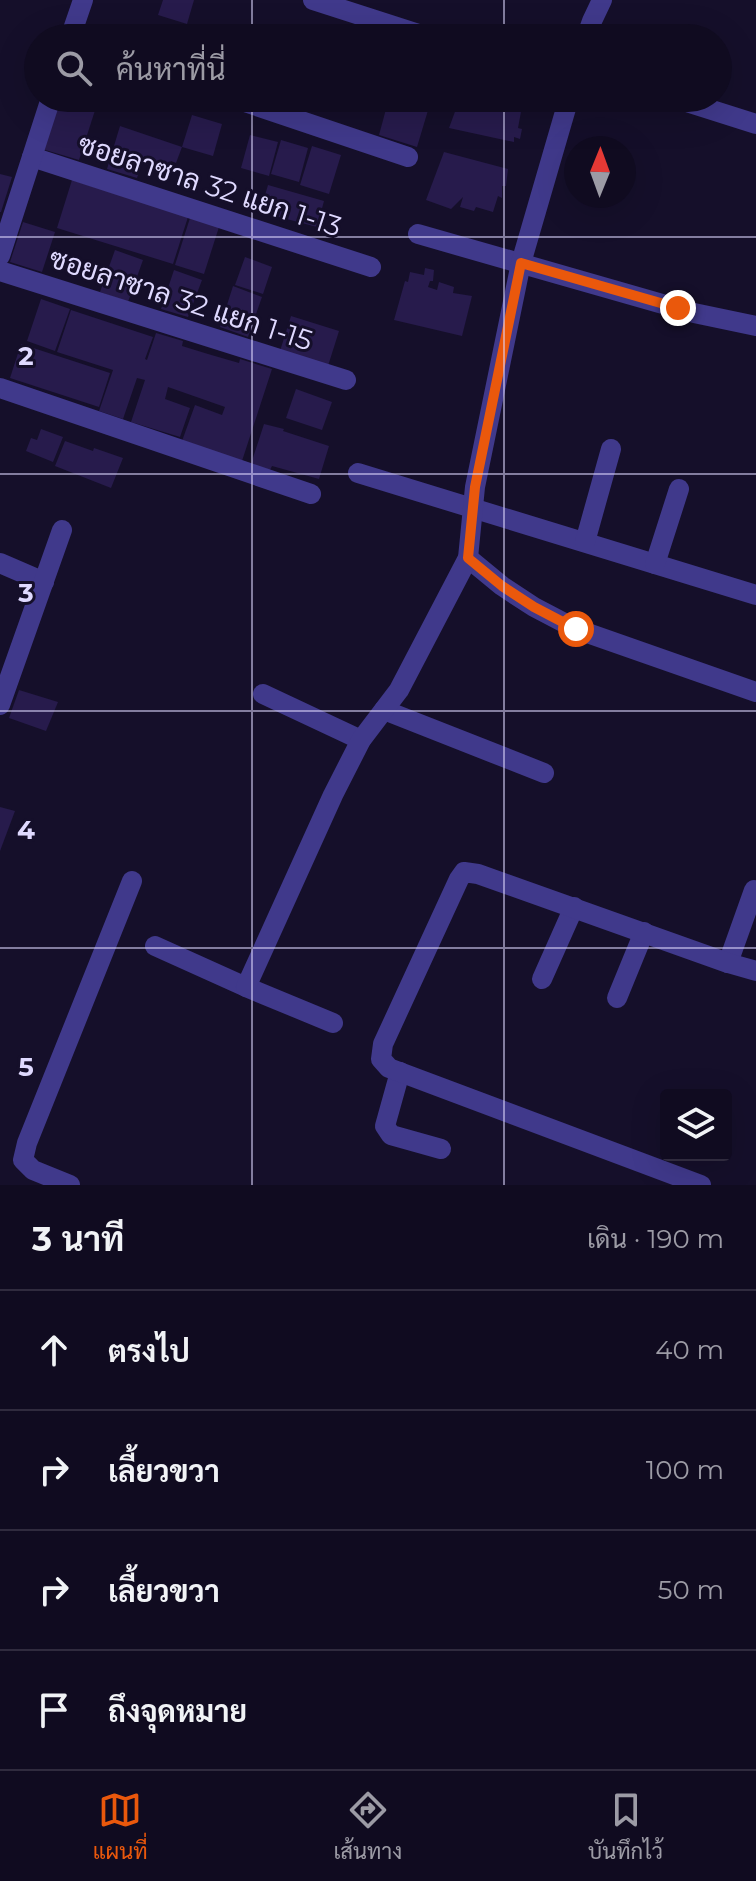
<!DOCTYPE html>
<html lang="th">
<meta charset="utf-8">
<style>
body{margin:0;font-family:Montserrat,Sarabun,sans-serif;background:#1e192d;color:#f1f3f6}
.controls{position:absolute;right:24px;bottom:24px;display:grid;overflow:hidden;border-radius:8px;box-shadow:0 8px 32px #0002}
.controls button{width:72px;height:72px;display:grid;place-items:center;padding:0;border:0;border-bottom:2px solid #302b3e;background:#100b20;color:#f1f3f6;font:40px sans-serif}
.compass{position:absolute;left:564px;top:136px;width:72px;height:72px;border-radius:50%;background:#100b20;box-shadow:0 8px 32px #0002;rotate:1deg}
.stop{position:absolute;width:24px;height:24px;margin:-18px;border:6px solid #ea580c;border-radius:50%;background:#fff}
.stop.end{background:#ea580c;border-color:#fff;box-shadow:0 2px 8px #0008}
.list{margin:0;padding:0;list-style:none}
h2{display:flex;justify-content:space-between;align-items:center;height:104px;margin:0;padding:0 32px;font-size:34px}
h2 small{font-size:26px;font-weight:400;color:#9c9ba5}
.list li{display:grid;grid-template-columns:52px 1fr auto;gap:24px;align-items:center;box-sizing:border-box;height:120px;padding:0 32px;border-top:2px solid #302b3e}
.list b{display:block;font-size:30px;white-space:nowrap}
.list em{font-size:26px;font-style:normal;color:#9c9ba5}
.icon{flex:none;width:44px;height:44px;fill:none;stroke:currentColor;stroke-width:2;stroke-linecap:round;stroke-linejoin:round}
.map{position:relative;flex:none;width:756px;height:1185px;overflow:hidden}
.search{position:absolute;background:#100b20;box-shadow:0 8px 32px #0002;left:24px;right:24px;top:24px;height:88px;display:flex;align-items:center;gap:20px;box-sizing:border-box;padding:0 28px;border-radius:44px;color:#9c9ba5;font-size:30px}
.sheet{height:584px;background:#100b20}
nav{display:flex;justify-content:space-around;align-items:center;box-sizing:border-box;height:112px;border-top:2px solid #302b3e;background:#100b20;font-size:22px;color:#9c9ba5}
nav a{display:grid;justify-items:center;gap:4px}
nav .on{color:#ea580c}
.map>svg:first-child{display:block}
.building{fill:#271b4c}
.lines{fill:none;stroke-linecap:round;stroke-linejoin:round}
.street{stroke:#40398b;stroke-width:20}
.route{stroke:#ea580c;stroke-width:10}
.grid{fill:none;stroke:#dfd9ff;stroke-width:2;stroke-opacity:0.55}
.labels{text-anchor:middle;stroke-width:6;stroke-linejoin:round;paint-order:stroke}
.street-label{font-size:28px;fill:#dfd9ff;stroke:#150f2a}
.grid-label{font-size:26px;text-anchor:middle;font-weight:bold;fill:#dfd9ff;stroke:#150f2a;stroke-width:6;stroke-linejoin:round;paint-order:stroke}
</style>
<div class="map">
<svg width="756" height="1185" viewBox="0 0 756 1185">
<rect width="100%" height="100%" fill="#150f2a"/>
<g class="building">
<path d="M163 0H194L187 24 158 15Z"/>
<path d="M58 98H99L79 160 42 149Z"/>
<path d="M389 98H400L429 107 417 147 379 135Z"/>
<path d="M460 98H508L507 100 523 101 518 128 522 129 520 139 514 137V142L449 128Z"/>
<path d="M192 115 222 124 213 156 182 147Z"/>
<path d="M120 126 182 147 176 163 171 161 169 171 142 163 137 178 107 169Z"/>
<path d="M250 135 278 142 269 176 241 168Z"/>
<path d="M281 140 308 148 299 182 271 174Z"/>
<path d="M312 146 341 155 329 194 300 185Z"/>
<path d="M444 152 508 169 506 186H502V198L498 196 493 212 476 207 474 211 460 207 463 197 451 209 426 200Z"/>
<path d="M0 174 12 177 1 212H0Z"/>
<path d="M72 180 188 217 173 264 57 228Z"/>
<path d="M268 185 324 201 317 227 260 212Z"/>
<path d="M190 218 219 227 204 274 175 265Z"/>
<path d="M23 222 55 232 42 272 10 262Z"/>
<path d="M115 250 143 260 128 302 100 292Z"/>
<path d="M245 257 272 267 263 294 235 285Z"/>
<path d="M425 268 434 270 433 281H430L428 287 437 290 439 282 454 287 453 293 472 296 462 336 394 320 405 281 408 282 410 272 424 275Z"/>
<path d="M174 270 202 280 188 317 161 309Z"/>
<path d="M233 286 262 297 248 337 220 327Z"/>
<path d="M41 299 70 309 55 351 27 341Z"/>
<path d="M71 310 153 337 145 359 147 360 156 333 183 341 182 346 208 354 239 363 240 359 272 369 242 461 182 441 195 405 222 415 225 407 168 387 165 399 190 408 180 437 131 422 145 380 137 378 123 419 99 411 113 370 57 352Z"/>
<path d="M291 316 339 331 328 366 280 351Z"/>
<path d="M21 344 110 373 99 407 10 378Z"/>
<path d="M296 389 332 402 322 430 286 418Z"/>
<path d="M264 424 284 429 283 431 329 446 319 479 272 466 270 470 251 464Z"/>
<path d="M41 429 63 437 53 462 26 451 31 438 37 440Z"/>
<path d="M65 441 93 451 94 448 123 458 111 488 55 466Z"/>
<path d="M19 690 58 702 46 731 9 718Z"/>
<path d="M0 807 15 811 0 851Z"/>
</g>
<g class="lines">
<g class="street">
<path d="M313 0 431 38"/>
<path d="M70 38 83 0"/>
<path d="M586 38 592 21 602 0"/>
<path d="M233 98 408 157"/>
<path d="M674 98 756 124"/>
<path d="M32 157 371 267"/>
<path d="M418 234 694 313 756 326"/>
<path d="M0 256 51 98"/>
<path d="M0 271 346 380"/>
<path d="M0 388 311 494"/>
<path d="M358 473 756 595"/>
<path d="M585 542 611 449"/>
<path d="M468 558 502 586 534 607 576 629 756 692"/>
<path d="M0 563 44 582"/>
<path d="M655 564 679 489"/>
<path d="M263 694 361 740"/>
<path d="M0 705 62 530"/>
<path d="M384 710 544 773"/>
<path d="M155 946 246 987 333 1023"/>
<path d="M728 963 754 890"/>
<path d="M542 979 574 907"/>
<path d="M246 987 333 795 361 740 399 690 468 558 475 487 521 263 569 98"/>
<path d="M617 998 644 932"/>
<path d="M400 1072 385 1126 391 1135 441 1149"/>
<path d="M70 1185 33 1170 23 1160 27 1143 132 881"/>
<path d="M701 1185 389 1068 381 1059 383 1044 459 879 464 872 478 874 728 963 756 971"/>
</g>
</g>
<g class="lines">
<path class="route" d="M576 629 534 607 502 586 468 558 475 487 521 263 678 308"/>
</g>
<path class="grid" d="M252 0V38M504 0V38M252 98V1185M504 98V1185M0 237H756M0 474H756M0 711H756M0 948H756"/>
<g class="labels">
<g class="street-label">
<text transform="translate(210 185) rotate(18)" y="10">ซอยลาซาล 32 แยก 1-13</text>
<text transform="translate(181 299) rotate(18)" y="10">ซอยลาซาล 32 แยก 1-15</text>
</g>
</g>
<g class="grid-label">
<text x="26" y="365">2</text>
<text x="26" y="602">3</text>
<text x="26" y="839">4</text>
<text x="26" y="1076">5</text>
</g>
</svg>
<div class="controls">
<button><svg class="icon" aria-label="layers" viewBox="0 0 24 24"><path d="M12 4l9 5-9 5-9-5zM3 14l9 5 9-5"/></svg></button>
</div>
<svg class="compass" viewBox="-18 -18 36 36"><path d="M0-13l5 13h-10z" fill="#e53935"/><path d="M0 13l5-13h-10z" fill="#9c9ba5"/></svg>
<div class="stop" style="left:576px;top:629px"></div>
<div class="stop end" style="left:678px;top:308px"></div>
<div class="search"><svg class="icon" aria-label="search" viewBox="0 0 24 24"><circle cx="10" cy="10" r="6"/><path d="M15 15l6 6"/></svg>ค้นหาที่นี่</div>
</div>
<section class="sheet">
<h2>3 นาที<small>เดิน · 190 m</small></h2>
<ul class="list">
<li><svg class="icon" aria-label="ahead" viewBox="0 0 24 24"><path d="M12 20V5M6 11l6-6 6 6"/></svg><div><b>ตรงไป</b></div><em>40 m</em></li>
<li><svg class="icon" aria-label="right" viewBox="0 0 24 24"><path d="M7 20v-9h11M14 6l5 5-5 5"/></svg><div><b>เลี้ยวขวา</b></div><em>100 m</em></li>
<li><svg class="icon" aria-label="right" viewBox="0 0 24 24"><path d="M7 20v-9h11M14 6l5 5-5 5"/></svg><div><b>เลี้ยวขวา</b></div><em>50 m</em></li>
<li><svg class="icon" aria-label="arrive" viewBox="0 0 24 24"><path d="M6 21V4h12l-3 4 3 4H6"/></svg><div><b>ถึงจุดหมาย</b></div></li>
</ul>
</section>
<nav>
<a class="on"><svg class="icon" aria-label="map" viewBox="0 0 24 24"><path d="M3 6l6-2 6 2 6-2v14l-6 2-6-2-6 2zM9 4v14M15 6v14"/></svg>แผนที่</a>
<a><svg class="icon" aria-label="directions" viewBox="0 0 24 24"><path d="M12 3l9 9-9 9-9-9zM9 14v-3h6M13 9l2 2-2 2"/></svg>เส้นทาง</a>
<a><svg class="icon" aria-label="saved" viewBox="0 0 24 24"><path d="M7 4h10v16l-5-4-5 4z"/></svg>บันทึกไว้</a>
</nav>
